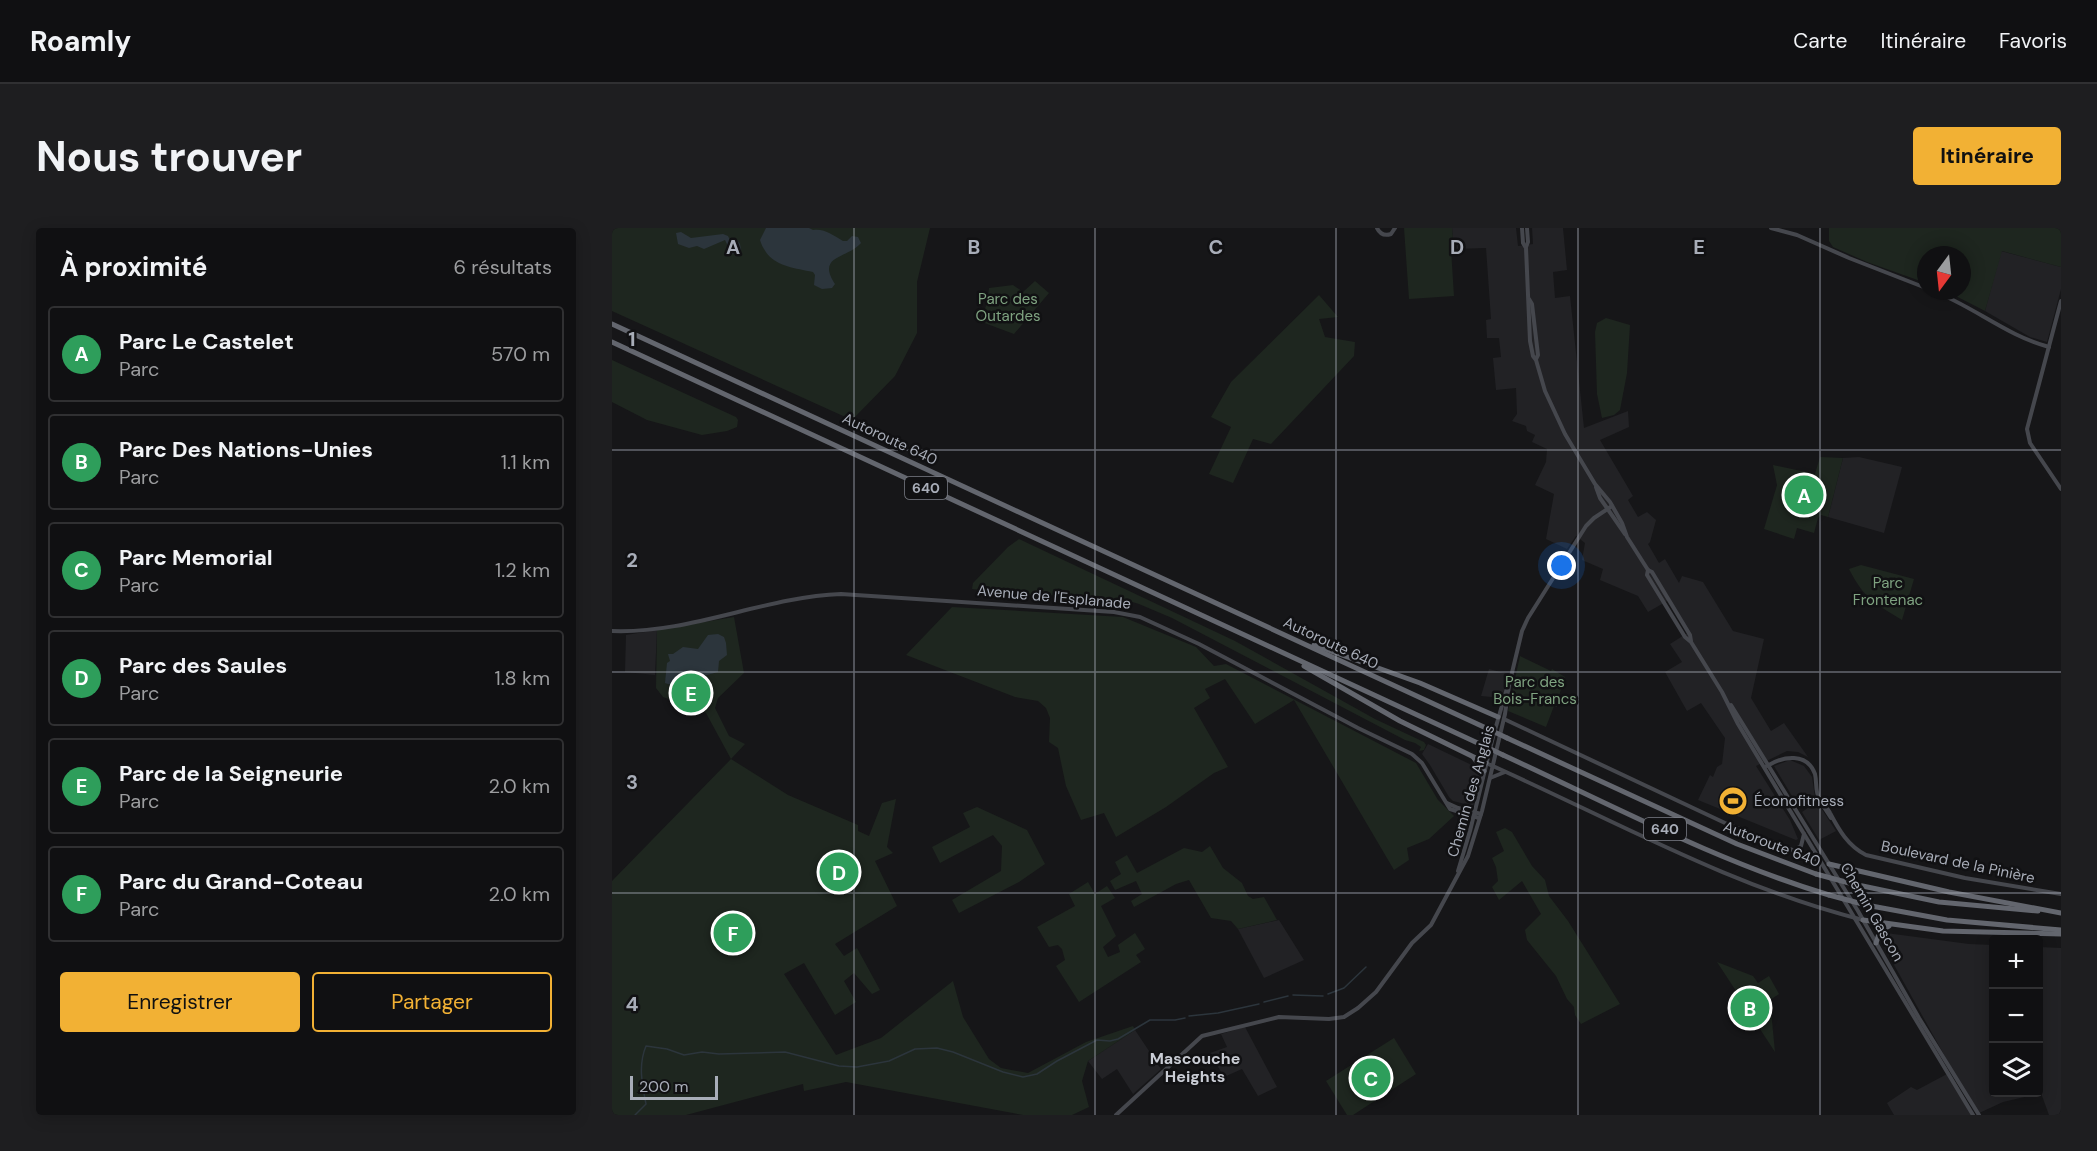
<!DOCTYPE html>
<html lang="fr">
<meta charset="utf-8">
<style>
body{margin:0;font-family:"DM Sans",sans-serif;background:#1e1e20;color:#f1f3f6}
.controls{position:absolute;right:18px;bottom:18px;display:grid;overflow:hidden;border-radius:6px;box-shadow:0 3px 15px #0003}
.controls button{width:54px;height:54px;display:grid;place-items:center;padding:0;border:0;border-bottom:2px solid #303032;background:#101012;color:#f1f3f6;font:30px sans-serif}
.compass{position:absolute;left:1305px;top:18px;width:54px;height:54px;border-radius:50%;background:#101012;box-shadow:0 3px 15px #0003;rotate:195deg}
.scale{position:absolute;left:18px;bottom:15px;width:88px;box-sizing:border-box;padding-left:6px;border:3px solid #a8adb8;border-top:0;font-size:16px;line-height:21px;white-space:nowrap;color:#a8adb8;-webkit-text-stroke:4px #111113;paint-order:stroke}
.you{position:absolute;left:950px;top:338px;width:21px;height:21px;margin:-15px;border:4px solid #fff;border-radius:50%;background:#1a73e8;box-shadow:0 0 0 9px #1a73e833}
.badge{display:grid;place-items:center;width:39px;height:39px;border-radius:50%;background:#f2b134;color:#fff;font-size:20px;font-weight:700}
.pin{position:absolute;translate:-50% -50%;border:3px solid #fff;box-shadow:0 2px 6px #0006}
.list{margin:0;padding:0;list-style:none}
h2{display:flex;justify-content:space-between;align-items:center;height:78px;margin:0;padding:0 24px;font-size:26px}
h2 small{font-size:20px;font-weight:400;color:#9c9d9f}
.list li{display:grid;grid-template-columns:39px 1fr auto;gap:18px;align-items:center;box-sizing:border-box;height:96px;margin:0 12px 12px;padding:0 12px;border:2px solid #303032;border-radius:6px}
.list b{display:block;font-size:22px;white-space:nowrap}
.list p{margin:0;font-size:20px;white-space:nowrap;color:#9c9d9f}
.list em{font-size:20px;font-style:normal;color:#9c9d9f}
.actions{display:flex;gap:12px;padding:18px 24px}
.actions a{flex:1;padding:14px 0;border:2px solid #f2b134;border-radius:6px;text-align:center;font-size:21px;color:#f2b134}
.actions .main{background:#f2b134;color:#111}
.icon{flex:none;width:33px;height:33px;fill:none;stroke:currentColor;stroke-width:2;stroke-linecap:round;stroke-linejoin:round}
.map{position:relative;flex:none;width:1449px;height:887px;overflow:hidden;border-radius:6px}
header{display:flex;align-items:center;gap:36px;box-sizing:border-box;height:84px;padding:0 30px;background:#101012;border-bottom:2px solid #303032}
header strong{font-size:28px}
nav{display:flex;gap:33px;margin-inline-start:auto;font-size:21px}
.intro{display:flex;align-items:center;justify-content:space-between;box-sizing:border-box;height:144px;padding:0 36px}
h1{margin:0;font-size:42px}
.button{padding:15px 27px;border-radius:6px;background:#f2b134;color:#111;font-size:21px;font-weight:700}
main{display:flex;gap:36px;padding:0 36px}
aside{flex:1;background:#101012;border-radius:6px;box-shadow:0 3px 15px #0003}
.map>svg:first-child{display:block}
.built{fill:#222225}
.green{fill:#1e261f}
.water{fill:#2c353c}
.lines{fill:none;stroke-linecap:round;stroke-linejoin:round}
.stream{stroke:#2c353c;stroke-width:1.5}
.secondary{stroke:#45474d;stroke-width:4}
.highway{stroke:#63666e;stroke-width:5}
.highway-bridge{stroke:#63666e;stroke-width:5}
.grid{fill:none;stroke:#a8adb8;stroke-width:1.5;stroke-opacity:0.55}
.labels{text-anchor:middle;stroke-width:5;stroke-linejoin:round;paint-order:stroke}
.shield{fill:#111113;stroke:#7b7e86;stroke-width:1.5}
.shield-label{font-size:14px;font-weight:bold;fill:#a8adb8}
.park-label{font-size:15px;fill:#7fa381;stroke:#111113}
.street-label{font-size:15px;fill:#a8adb8;stroke:#111113}
.poi-label{font-size:15px;fill:#a8adb8;stroke:#111113;text-anchor:start}
.neighbourhood-label{font-size:16px;font-weight:bold;fill:#c9ccd4;stroke:#111113}
.grid-label{font-size:20px;text-anchor:middle;font-weight:bold;fill:#a8adb8;stroke:#111113;stroke-width:5;stroke-linejoin:round;paint-order:stroke}
</style>
<header>
<strong>Roamly</strong>
<nav><a>Carte</a><a>Itinéraire</a><a>Favoris</a></nav>
</header>
<div class="intro"><h1>Nous trouver</h1><a class="button">Itinéraire</a></div>
<main>
<aside>
<h2>À proximité<small>6 résultats</small></h2>
<ul class="list">
<li><span class="badge" style="background:#2e9e5b">A</span><div><b>Parc Le Castelet</b><p>Parc</p></div><em>570 m</em></li>
<li><span class="badge" style="background:#2e9e5b">B</span><div><b>Parc Des Nations-Unies</b><p>Parc</p></div><em>1.1 km</em></li>
<li><span class="badge" style="background:#2e9e5b">C</span><div><b>Parc Memorial</b><p>Parc</p></div><em>1.2 km</em></li>
<li><span class="badge" style="background:#2e9e5b">D</span><div><b>Parc des Saules</b><p>Parc</p></div><em>1.8 km</em></li>
<li><span class="badge" style="background:#2e9e5b">E</span><div><b>Parc de la Seigneurie</b><p>Parc</p></div><em>2.0 km</em></li>
<li><span class="badge" style="background:#2e9e5b">F</span><div><b>Parc du Grand-Coteau</b><p>Parc</p></div><em>2.0 km</em></li>
</ul>
<div class="actions"><a class="main">Enregistrer</a><a>Partager</a></div>
</aside>
<div class="map">
<svg width="1449" height="887" viewBox="0 0 1449 887">
<rect width="100%" height="100%" fill="#161618"/>
<g class="built">
<path d="M840 0H904L906 18 921 16 920 0H951L955 42 941 44 943 70 958 68 972 200 1016 183 1017 199 988 212 1021 268 1016 272 1026 289 1035 284 1044 292 1038 314 1036 316 1047 335 1053 331 1067 355 1070 348 1091 354 1121 403 1152 411 1139 470 1159 503 1172 495 1196 529 1186 524 1175 523 1144 538 1178 592 1186 611 1184 612 1086 572 1098 547 1101 549 1105 539 1110 536 1113 510 1089 475 1075 483 1053 444 1070 434 1058 416 1077 404 1057 372 1036 384 1026 368 988 352 991 341 970 332 973 315 964 308 955 321 934 311 942 266 923 257 934 234 935 221 920 214 923 207 915 203 914 198 900 193 905 186 904 160 884 162 881 130 889 129 887 110H875L874 92 879 91 874 20 842 21Z"/>
<path d="M1389 23 1449 39V61L1435 114 1418 109 1373 83Z"/>
<path d="M1247 229 1290 239 1272 305 1216 289 1231 230Z"/>
<path d="M45 402 43 447 13 444 14 407Z"/>
<path d="M877 441 896 446 890 470 869 468Z"/>
<path d="M816 516 868 541 869 549 861 578 841 573 837 569 818 537 810 526Z"/>
<path d="M1178 532 1192 538 1200 549 1203 569 1188 578H1186L1162 538Z"/>
<path d="M1202 576 1207 577 1224 603 1207 612 1190 584Z"/>
<path d="M667 692 692 732 652 750 626 701Z"/>
<path d="M1274 705 1357 716 1381 717 1382 864H1426L1427 719 1449 720V887H1437L1429 865 1391 874 1365 886 1271 717 1269 709Z"/>
<path d="M633 799 665 859 646 868 630 841 612 849 598 825 615 819 609 806Z"/>
<path d="M523 802 549 841 521 866 505 841 490 851 476 833Z"/>
<path d="M1335 846 1363 887H1282L1275 875 1299 859 1305 862Z"/>
</g>
<g class="green">
<path d="M0 0H318L305 54V105L283 148 240 192 0 83Z"/>
<path d="M792 0H840L842 21H839L842 68 797 71Z"/>
<path d="M1217 0H1449V39L1390 23 1373 83 1334 63H1350V27H1314V55L1255 34 1221 19 1217 13Z"/>
<path d="M423 53 437 65 402 106 367 93 375 76 377 60 401 57 411 64Z"/>
<path d="M707 67 726 89 707 91 713 109 743 114 742 128 659 216 641 211 621 255 597 246 619 199 599 189 619 154Z"/>
<path d="M994 90 1018 97 1015 145 1008 182 1002 187 990 190 985 166 983 104 985 95Z"/>
<path d="M0 132 124 189 126 192 125 199 115 203 90 207 35 192 0 174Z"/>
<path d="M1208 229 1231 230 1216 289 1209 287 1206 290 1202 305 1185 300 1182 311 1152 301 1165 257 1161 237 1203 246Z"/>
<path d="M407 311 623 413 763 491 812 514 814 517 812 522 807 523 809 519 803 515 793 512 560 390 527 376 517 373H472L431 366 426 368 360 361 361 355 396 319Z"/>
<path d="M1249 337 1302 351 1290 392C1263 375 1253 372 1237 341Z"/>
<path d="M340 379 511 389 584 419 602 438 614 436 804 535 826 572 842 588 817 611 795 620 797 632 782 642 682 472 643 496 613 451 593 461 598 470 582 480 616 539 602 545 554 579 504 609 492 585 469 592 454 558 446 520 437 514 438 490 434 480 426 473 403 469 294 427Z"/>
<path d="M122 389 132 445 106 470 103 480 117 508 133 516 119 531 176 567 246 597V603L257 608 270 575 284 571 275 619 281 625 263 633 285 678 223 716 232 728 245 720 268 762 260 766 242 745 232 753 244 774 223 787 192 735 172 746 224 827 269 810 341 753 351 789 377 831 389 840 416 845 474 814 521 798 523 802 476 833 470 853 477 879 460 887H411L234 854 192 863 191 856 74 887H0V653L119 531 94 485 51 469 44 460 45 402Z"/>
<path d="M908 428 939 443 940 441 953 449 945 474V479L942 478 934 499 896 483Z"/>
<path d="M365 579 415 602 433 636 407 654 347 685 340 672 389 643 390 618 381 607 328 635 320 619 358 599 351 585Z"/>
<path d="M893 600 900 604 920 638 933 652 937 668 956 693 1008 776 969 796 963 787 962 779 955 771 944 748 915 712 913 702 929 686 910 653 887 672 880 659 886 653 884 639 880 630 892 623 884 604Z"/>
<path d="M598 618 611 640 630 655 636 668 641 671 652 669 665 692 626 701 619 693 599 690 577 652 564 656 522 679 519 673 530 666 524 653 503 662 498 653 509 646 503 634 515 627 525 645 572 620 590 624Z"/>
<path d="M476 654 483 666 495 658 503 670 489 678 504 708 491 719 496 729 508 724 506 717 523 705 533 721 524 727 529 734 467 774 444 738 453 732 450 721 446 717 437 719 425 699 463 678 457 666Z"/>
<path d="M1105 734 1141 748 1146 755 1157 748 1167 766 1158 772 1163 824 1135 781 1122 789 1116 778 1128 769Z"/>
<path d="M782 810 804 846 741 887H735L714 853Z"/>
</g>
<g class="water">
<path d="M154 0H197L201 2C212 0 221 7 231 13H235L240 8 246 9 249 15C235 31 204 27 223 56L220 60 210 61 202 57 203 47 201 44C178 39 156 38 148 12Z"/>
<path d="M69 4 79 10 111 6 116 8 119 14 124 11 128 16 129 22 125 26H120L113 12 92 21 85 18 77 20 66 16 64 5Z"/>
<path d="M106 406 112 409 114 415 115 427 107 433 106 444 80 451 76 456C68 458 60 458 53 455L55 435 58 433 56 426H61L71 419 86 421 96 407Z"/>
</g>
<g class="lines">
<g class="stream">
<path d="M716 766 732 760 754 739"/>
<path d="M681 767 711 768"/>
<path d="M652 774 676 768"/>
<path d="M577 788 606 785 647 776"/>
<path d="M23 887 34 876C30 856 26 837 34 818L55 821 72 827 90 824 107 826 173 824 227 838 245 839 277 833 303 821 325 820 341 824 391 844 411 849 425 846 445 833 485 812 498 813 506 811 538 792H563L573 790"/>
</g>
<g class="secondary">
<path d="M765 0C768 6 773 8 779 6L783 0"/>
<path d="M910 0 911 15 914 20 918 113 921 128 924 132 933 163 953 206 983 256 998 274 1010 295 1015 309 1036 342 1040 344 1078 407 1079 413"/>
<path d="M1159 0 1185 7 1237 30 1314 60"/>
<path d="M914 19 916 14 915 0"/>
<path d="M1321 63C1361 78 1395 108 1437 119"/>
<path d="M917 71 920 76 926 127 924 131"/>
<path d="M1449 73 1415 201 1418 215 1449 261"/>
<path d="M984 259 988 270 1013 306"/>
<path d="M1036 342 1035 347 1073 409 1079 414 1110 464 1126 496 1361 887"/>
<path d="M0 403C78 406 152 369 229 366L502 384 528 389 587 416 746 500 800 526 810 535 838 581 867 590"/>
<path d="M898 453 910 403 916 390 974 298 982 290 1000 278"/>
<path d="M1119 477 1246 683 1307 790 1367 887"/>
<path d="M892 491 1113 595 1208 633"/>
<path d="M874 535C998 590 1119 659 1251 692"/>
<path d="M1155 538C1171 528 1195 524 1203 546 1205 554 1203 563 1207 570 1209 575 1215 579 1218 585 1227 602 1236 618 1254 627L1353 650 1449 666"/>
<path d="M878 550 893 544"/>
<path d="M835 575 846 580 869 586"/>
<path d="M1210 576 1219 590"/>
<path d="M1181 623 1189 618 1192 606"/>
<path d="M846 643 858 603 881 509 895 460"/>
<path d="M504 887 590 808 667 789 717 791 732 789 746 780 764 764 800 715 819 697 856 628 870 583 893 486 898 451"/>
</g>
<g class="highway">
<path d="M0 96 874 500"/>
<path d="M0 114 870 517"/>
<path d="M702 417 808 455 886 489"/>
<path d="M692 438 788 493 874 535"/>
<path d="M895 510 1125 616 1204 646"/>
<path d="M891 527C998 576 1104 633 1217 667"/>
<path d="M862 530 872 543"/>
<path d="M1217 636 1337 664 1449 685"/>
<path d="M1241 656 1327 674 1426 683"/>
<path d="M1254 677 1335 692 1449 702"/>
<path d="M1251 692 1331 703 1449 706"/>
<path d="M1264 715 1268 703 1277 698"/>
</g>
<g class="highway-bridge">
<path d="M874 500 895 510"/>
<path d="M870 517 891 527"/>
<path d="M1204 646 1241 656"/>
<path d="M1217 667 1254 677"/>
</g>
</g>
<path class="grid" d="M242 0V887M483 0V887M724 0V887M966 0V887M1208 0V887M0 222H1449M0 444H1449M0 665H1449"/>
<defs>
<g id="stadium-disc" transform="scale(1.5)"><circle r="9.5" fill="#f2b134" stroke="#111113"/><path d="M0-5a6.5 5 0 1 0 0 10a6.5 5 0 1 0 0-10ZM-3.5-1.8h7v3.6h-7Z" fill="#111"/></g>
</defs>
<g fill-rule="evenodd">
<use href="#stadium-disc" x="1121" y="573"/>
</g>
<g class="labels">
<g class="shield">
<rect x="293" y="249" width="42" height="22" rx="4.5"/>
<rect x="1032" y="590" width="42" height="22" rx="4.5"/>
</g>
<g class="shield-label">
<text x="314" y="265">640</text>
<text x="1053" y="606">640</text>
</g>
<g class="park-label">
<text x="396" y="76">Parc des<tspan x="396" dy="17">Outardes</tspan></text>
<text x="1276" y="360">Parc<tspan x="1276" dy="17">Frontenac</tspan></text>
<text x="923" y="459">Parc des<tspan x="923" dy="17">Bois-Francs</tspan></text>
</g>
<g class="street-label">
<text transform="translate(278 211) rotate(25)" y="5">Autoroute 640</text>
<text transform="translate(442 369) rotate(5)" y="5">Avenue de l'Esplanade</text>
<text transform="translate(719 415) rotate(25)" y="5">Autoroute 640</text>
<text transform="translate(859 563) rotate(-74)" y="5">Chemin des Anglais</text>
<text transform="translate(1160 616) rotate(21)" y="5">Autoroute 640</text>
<text transform="translate(1346 634) rotate(12)" y="5">Boulevard de la Pinière</text>
<text transform="translate(1260 684) rotate(60)" y="5">Chemin Gascon</text>
</g>
<g class="poi-label">
<text x="1142" y="578">Éconofitness</text>
</g>
<g class="neighbourhood-label">
<text x="583" y="836">Mascouche<tspan x="583" dy="18">Heights</tspan></text>
</g>
</g>
<g class="grid-label">
<text x="121" y="26">A</text>
<text x="362" y="26">B</text>
<text x="604" y="26">C</text>
<text x="845" y="26">D</text>
<text x="1087" y="26">E</text>
<text x="20" y="118">1</text>
<text x="20" y="339">2</text>
<text x="20" y="561">3</text>
<text x="20" y="783">4</text>
</g>
</svg>
<div class="controls">
<button>+</button>
<button>−</button>
<button><svg class="icon" aria-label="layers" viewBox="0 0 24 24"><path d="M12 4l9 5-9 5-9-5zM3 14l9 5 9-5"/></svg></button>
</div>
<svg class="compass" viewBox="-18 -18 36 36"><path d="M0-13l5 13h-10z" fill="#e53935"/><path d="M0 13l5-13h-10z" fill="#9c9d9f"/></svg>
<div class="scale">200 m</div>
<div class="you"></div>
<div class="pin badge" style="left:1192px;top:267px;background:#2e9e5b">A</div>
<div class="pin badge" style="left:1138px;top:780px;background:#2e9e5b">B</div>
<div class="pin badge" style="left:759px;top:850px;background:#2e9e5b">C</div>
<div class="pin badge" style="left:227px;top:644px;background:#2e9e5b">D</div>
<div class="pin badge" style="left:79px;top:465px;background:#2e9e5b">E</div>
<div class="pin badge" style="left:121px;top:705px;background:#2e9e5b">F</div>
</div>
</main>
